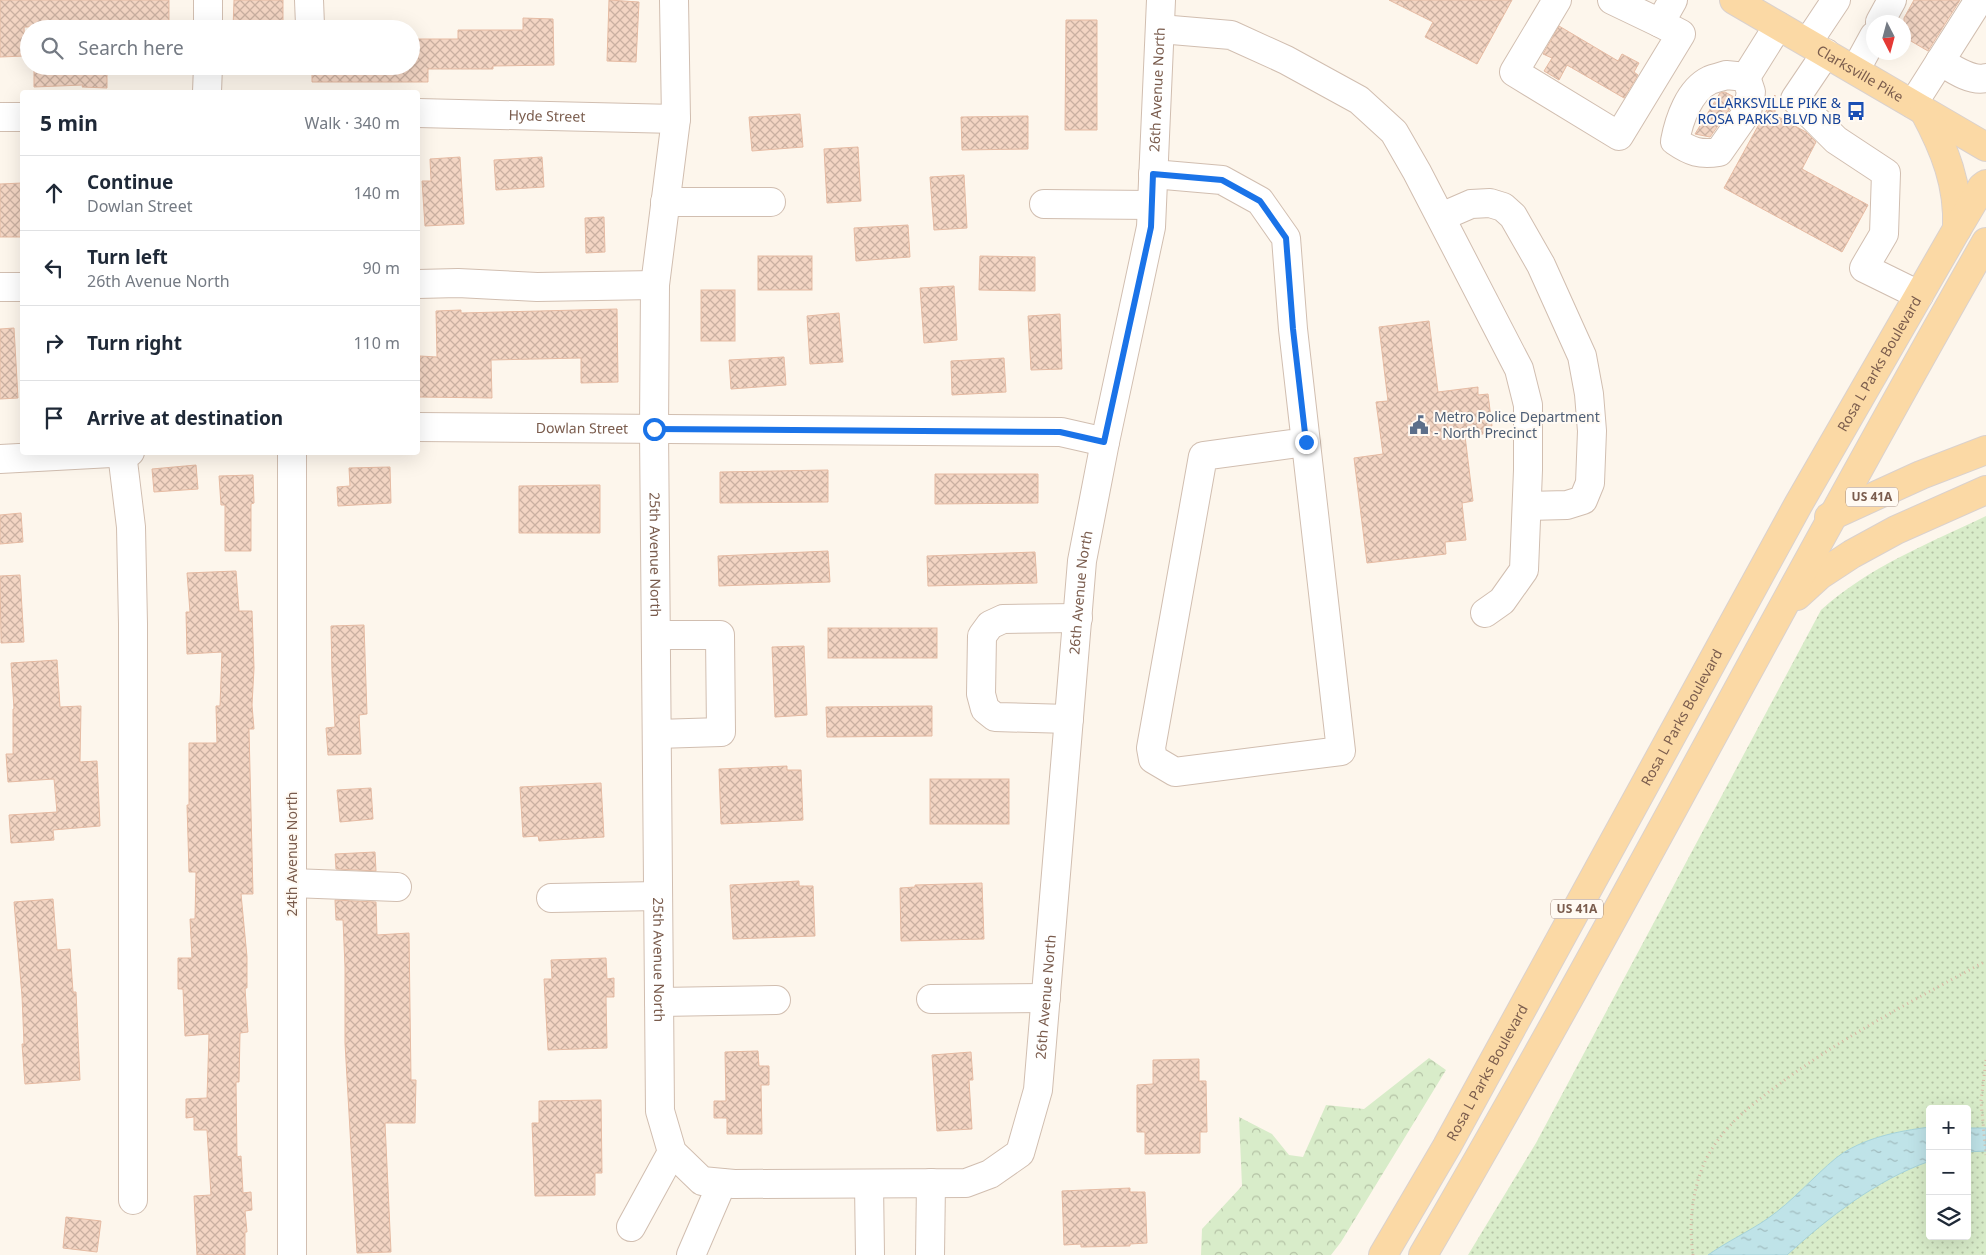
<!DOCTYPE html>
<meta charset="utf-8">
<style>
body{margin:0;font-family:"Noto Sans",sans-serif;background:#f2f2f3;color:#1f2937}
.controls{position:absolute;right:15px;bottom:15px;display:grid;overflow:hidden;border-radius:5px;box-shadow:0 5px 20px #0002}
.controls button{width:45px;height:45px;display:grid;place-items:center;padding:0;border:0;border-bottom:1px solid #e0e1e3;background:#fff;color:#1f2937;font:25px sans-serif}
.compass{position:absolute;left:1866px;top:15px;width:45px;height:45px;border-radius:50%;background:#fff;box-shadow:0 5px 20px #0002;rotate:174deg}
.stop{position:absolute;width:15px;height:15px;margin:-11px;border:4px solid #1a73e8;border-radius:50%;background:#fff}
.stop.end{background:#1a73e8;border-color:#fff;box-shadow:0 1px 5px #0008}
.list{margin:0;padding:0;list-style:none}
h2{display:flex;justify-content:space-between;align-items:center;height:65px;margin:0;padding:0 20px;font-size:21px}
h2 small{font-size:16px;font-weight:400;color:#747a83}
.list li{display:grid;grid-template-columns:32px 1fr auto;gap:15px;align-items:center;box-sizing:border-box;height:75px;padding:0 20px;border-top:1px solid #e0e1e3}
.list b{display:block;font-size:19px;white-space:nowrap}
.list p{margin:0;font-size:16px;white-space:nowrap;color:#747a83}
.list em{font-size:16px;font-style:normal;color:#747a83}
.icon{flex:none;width:28px;height:28px;fill:none;stroke:currentColor;stroke-width:2;stroke-linecap:round;stroke-linejoin:round}
.map{position:relative;flex:none;width:1986px;height:1255px;overflow:hidden}
.search{position:absolute;background:#fff;box-shadow:0 5px 20px #0002;left:20px;top:20px;width:400px;height:55px;display:flex;align-items:center;gap:12px;box-sizing:border-box;padding:0 18px;border-radius:28px;color:#747a83;font-size:19px}
.panel{position:absolute;background:#fff;box-shadow:0 5px 20px #0002;left:20px;top:90px;width:400px;height:365px;border-radius:5px}
.map>svg:first-child{display:block}
.grass{fill:url(#grass-dots);fill-rule:evenodd}
.forest{fill:url(#forest-crowns)}
.water{fill:url(#water-ripples);stroke:#a5d3da}
.building{fill:url(#building-cross-hatch);stroke:#e6bba3}
.lines{fill:none;stroke-linecap:round;stroke-linejoin:round}
.minor-casing{stroke:#d1beb0;stroke-width:30}
.major-casing{stroke:#dad1cd;stroke-width:30}
.path{stroke:#d9b8a5;stroke-width:3;stroke-dasharray:1 4;stroke-linecap:butt}
.minor{stroke:#fff;stroke-width:28}
.major{stroke:#fbd9a5;stroke-width:28}
.route{stroke:#1a73e8;stroke-width:6}
.labels{text-anchor:middle;stroke-width:4;stroke-linejoin:round;paint-order:stroke}
.shield{fill:#fffaf3;stroke:#a28b7f;stroke-width:1}
.shield-label{font-size:12px;font-weight:bold;fill:#7a5c4d}
.street-label{font-size:14px;fill:#7a5c4d;stroke:#fffaf3}
.transit-label{font-size:14px;fill:#164399;stroke:#fffaf3;text-anchor:end}
.service-label{font-size:14px;fill:#4e5e75;stroke:#fffaf3;text-anchor:start}
</style>
<div class="map">
<svg width="1986" height="1255" viewBox="0 0 1986 1255">
<defs>
<pattern id="grass-dots" width="8" height="8" patternUnits="userSpaceOnUse" patternTransform="scale(1.25)"><rect width="8" height="8" fill="#d8ecc9"/><path d="M2 2h.1M6 6h.1" fill="none" stroke="#b4c2a5" stroke-width="1.8" stroke-linecap="round"/></pattern>
<pattern id="forest-crowns" width="20" height="18" patternUnits="userSpaceOnUse" patternTransform="scale(1.25)"><rect width="20" height="18" fill="#d8ecc9"/><path d="M2 6a3 3 0 1 1 6 0M12 15a3 3 0 1 1 6 0" fill="none" stroke="#b4c2a5"/></pattern>
<pattern id="water-ripples" width="26" height="14" patternUnits="userSpaceOnUse" patternTransform="scale(1.25)"><rect width="26" height="14" fill="#bfe3e8"/><path d="M2 4q2-2 4 0t4 0M15 11q2-2 4 0t4 0" fill="none" stroke="#a0bbbe"/></pattern>
<pattern id="building-cross-hatch" width="8" height="8" patternUnits="userSpaceOnUse" patternTransform="scale(1.25)"><rect width="8" height="8" fill="#f3d5c3"/><path d="M0 0l8 8M0 8l8-8" fill="none" stroke="#cab0a1"/></pattern>
</defs>
<rect width="100%" height="100%" fill="#fdf6ec"/>
<path class="grass" d="M1986 516V1255H1468L1536 1143 1821 610C1870 566 1928 544 1986 516ZM1930 1109H1967V1236H1930Z"/>
<path class="forest" d="M1429 1058 1446 1070 1341 1242 1331 1255H1201L1202 1229 1242 1186 1239 1117 1272 1134 1289 1155 1303 1157 1326 1105 1364 1109Z"/>
<g class="water">
<path d="M1930 1127V1161C1876 1180 1829 1217 1787 1255H1708C1728 1241 1748 1232 1767 1219 1793 1201 1813 1177 1836 1158 1862 1138 1898 1131 1930 1127Z"/>
<path d="M1967 1128H1986V1151L1967 1152Z"/>
</g>
<g class="building">
<path d="M0 0H169V29H132V26L24 27 25 56 0 57Z"/>
<path d="M234 0H283V29H233Z"/>
<path d="M609 0 639 2 636 62 607 61Z"/>
<path d="M1389 0H1512L1477 64 1425 37 1433 22Z"/>
<path d="M1914 0H1960L1928 51 1904 37V18Z"/>
<path d="M523 18 553 19 554 65 493 66V69H428V82H312V66H411V39H458V30H523Z"/>
<path d="M1066 20H1097V130H1065Z"/>
<path d="M1559 26 1618 61 1622 54 1639 63 1634 72 1638 75 1624 98 1567 65 1559 80 1544 71 1552 58 1543 54Z"/>
<path d="M34 66H107V88L82 87 83 85 34 87Z"/>
<path d="M1725 92 1734 97 1732 106 1710 137 1695 134 1720 93Z"/>
<path d="M1775 95V115L1806 132 1816 142 1802 169 1868 205 1842 252 1724 188Z"/>
<path d="M800 114 803 147 752 151 749 117Z"/>
<path d="M1028 116V149L962 150 961 117Z"/>
<path d="M858 147 861 201 827 203 824 149Z"/>
<path d="M460 157 464 224 425 226 422 181H431L430 159Z"/>
<path d="M542 157 544 187 496 190 494 160Z"/>
<path d="M964 175 967 228 934 230 930 177Z"/>
<path d="M22 183V237H0V184Z"/>
<path d="M604 217 605 252 586 253 585 218Z"/>
<path d="M908 225 910 257 856 261 854 228Z"/>
<rect x="758" y="256" width="54" height="34"/>
<path d="M980 256 1035 257V291L979 290Z"/>
<path d="M954 286 957 340 924 343 920 288Z"/>
<rect x="701" y="290" width="34" height="51"/>
<path d="M617 309 618 382 581 383V358L491 360 492 398 418 397 420 356 437 357 436 311 461 310V313Z"/>
<path d="M839 313 843 362 810 364 807 316Z"/>
<path d="M1060 314 1062 369 1031 370 1028 316Z"/>
<path d="M1429 321 1438 392 1478 387V395L1488 394 1492 426 1483 427V434L1465 436 1473 501 1462 503 1466 540 1445 542 1446 554 1367 563 1354 458 1383 454 1376 402 1388 401 1379 327Z"/>
<path d="M14 328 18 398 0 399V329Z"/>
<path d="M784 357 786 385 731 389 729 360Z"/>
<path d="M1004 358 1006 392 952 395 951 361Z"/>
<path d="M196 465 198 489 154 492 152 469Z"/>
<path d="M390 467 391 503 338 506 337 487 350 486 349 468Z"/>
<path d="M828 470V502L720 503V472Z"/>
<path d="M935 474H1038V503L935 504Z"/>
<path d="M253 475 254 503 251 504V551H225V505H221L219 476Z"/>
<path d="M600 485V533H519V486Z"/>
<path d="M21 513 23 542 0 544V515Z"/>
<path d="M828 551 830 582 719 586 718 556Z"/>
<path d="M1035 552 1037 583 928 586 927 556Z"/>
<path d="M236 571 239 611H252L254 668 252 705 254 729H249L253 894H241L247 957V988H245L248 1032 240 1033 239 1082H236L237 1157 241 1156 243 1193 251 1192 252 1210 245 1211 247 1232H245V1255H197L194 1196 211 1195 207 1130H194V1117L186 1118V1099L207 1098 209 1034 185 1036 183 989H178V958H192L190 919H195L196 872H189L187 805H189V743H217L216 706H220L222 652 187 654 186 612H190L187 573Z"/>
<path d="M20 575 24 642 1 643 0 576Z"/>
<path d="M364 625 367 714 359 715 361 754 328 755 326 728 335 727 332 673 331 626Z"/>
<rect x="828" y="628" width="109" height="30"/>
<path d="M804 646 807 715 775 717 772 647Z"/>
<path d="M57 660 60 707 81 706 80 762 97 761 100 826 53 830 54 840 11 843 9 815 57 812 54 779 8 782 6 754H13V709H14L11 663Z"/>
<path d="M932 706V736L827 737 826 707Z"/>
<path d="M787 766V770H801L803 820 721 824 719 769Z"/>
<rect x="930" y="779" width="79" height="45"/>
<path d="M601 783 604 837 539 841 538 836 523 837 520 787Z"/>
<path d="M371 788 373 819 340 822 337 790Z"/>
<path d="M375 852 376 871 336 869 335 854Z"/>
<path d="M799 881V886H813L815 936 733 939 730 885Z"/>
<path d="M982 883 984 939 901 941 900 888 915 887V885Z"/>
<path d="M53 899 57 950 70 949 73 992H76L80 1080 25 1084 22 1044H24L22 996 14 902Z"/>
<path d="M335 900 376 902 377 935 409 933 411 1080H416L415 1123H385L391 1252 357 1253 345 1043V967L343 920H336Z"/>
<path d="M606 958 607 979 614 978V997H606L607 1048 548 1050 544 979H552L551 960Z"/>
<path d="M758 1051 759 1066H769V1085H761L762 1134H727V1118H714V1101H726L725 1052Z"/>
<path d="M971 1052 973 1080H969L972 1129 937 1131 932 1055Z"/>
<path d="M1199 1059V1081H1206L1207 1132H1200V1153L1145 1154V1132H1137V1085L1153 1084V1060Z"/>
<path d="M601 1100 602 1173H595V1195L535 1196 532 1123H539V1101Z"/>
<path d="M1130 1188V1192H1145L1147 1243 1130 1244V1246L1081 1247V1244L1064 1245 1062 1191Z"/>
<path d="M66 1217 101 1221 97 1252 63 1248Z"/>
</g>
<g class="lines">
<g class="minor-casing">
<g id="minor">
<path d="M309 0 310 25"/>
<path id="s1" d="M674 0 676 119 655 285 654 429 660 1111 672 1152 702 1181 734 1184 966 1183 990 1174 1020 1153 1038 1090 1082 561 1105 442 1151 227 1161 0"/>
<path d="M1557 0 1514 72 1619 136 1681 34 1660 23 1673 0"/>
<path d="M1612 0 1660 23"/>
<path d="M1880 22 1892 0"/>
<path d="M208 29V0"/>
<path d="M1160 29 1231 35 1286 60 1359 100 1394 132 1417 172 1519 369 1528 405V470L1524 570 1502 601 1485 613"/>
<path d="M1808 42 1836 0"/>
<path d="M1826 53 1795 99 1836 140 1886 173 1884 234 1864 268 1919 295"/>
<path d="M1940 61C1953 69 1971 82 1986 78"/>
<path d="M1856 69 1874 36"/>
<path d="M1726 75 1746 77 1751 92 1747 112 1719 152C1700 155 1691 152 1675 141 1679 120 1689 90 1710 80 1715 78 1721 77 1726 75Z"/>
<path d="M1746 77 1778 26"/>
<path d="M207 92 208 66"/>
<path d="M1913 104 1979 0"/>
<path id="s2" d="M418 113 676 119"/>
<path d="M0 117H22"/>
<path d="M1153 174 1222 180 1260 201 1286 238 1293 329 1341 751 1175 772 1153 759 1151 748 1203 456 1306 442"/>
<path d="M665 202H771"/>
<path d="M1044 204 1151 205"/>
<path d="M1441 217 1471 204 1490 203 1503 207 1513 216 1541 265 1582 356 1589 394 1592 431 1590 483 1583 500 1567 505 1527 506"/>
<path d="M418 284 458 283 537 287 655 285"/>
<path d="M0 287H22"/>
<path id="s3" d="M418 427 1061 432 1105 442"/>
<path d="M292 452V1255"/>
<path d="M122 453 131 527 133 624V1200"/>
<path d="M0 459 130 452"/>
<path d="M656 635H720L721 732 657 734"/>
<path d="M1069 719 995 717 985 709 981 694 982 636 990 625 1003 619 1078 618"/>
<path d="M292 883 397 887"/>
<path d="M551 898 658 896"/>
<path d="M931 999 1046 998"/>
<path d="M659 1002 776 1000"/>
<path d="M869 1184 870 1255"/>
<path d="M631 1227 672 1152"/>
<path d="M691 1255 722 1183"/>
<path d="M930 1255 931 1183"/>
</g>
</g>
<g class="major-casing">
<g id="major">
<path id="s4" d="M1734 0 1986 147"/>
<path d="M1924 111C1945 150 1959 185 1957 229"/>
<path d="M1829 517 1921 475 1986 450"/>
<path d="M1797 596 1820 575 1852 554 1896 530 1986 490"/>
<path id="s5" d="M1383 1255 1447 1146 1798 505 1957 229 1982 187 1986 184"/>
<path d="M1423 1255C1618 921 1794 577 1986 242"/>
</g>
</g>
<g class="path">
<path d="M1986 1060 1981 1101 1986 1155"/>
<path d="M1693 1255C1688 1222 1693 1181 1710 1152 1726 1125 1750 1106 1774 1088 1840 1038 1914 1000 1986 961"/>
</g>
<use href="#minor" class="minor"/>
<use href="#major" class="major"/>
</g>
<g class="lines">
<path class="route" d="M654 429 1060 432 1104 442 1151 227 1153 174 1222 180 1260 201 1286 238 1293 329 1306 442"/>
</g>
<defs>
<g id="bus-bare" transform="scale(1.5)"><path d="M-5-6H5V4H4V6H2V4H-2V6H-4V4H-5ZM-3.5-4V0h7V-4ZM-3.5 1.2v1.5H-2V1.2ZM2 1.2v1.5H3.5V1.2Z" fill="#1a4fb4" stroke="#fffaf3" stroke-width="2.5" paint-order="stroke"/></g>
<g id="civic-bare" transform="scale(1.5)"><path d="M-.6-6.5H3V-4.5H.6V-3L4-1V1h2V6H-6V1h2V-1L-.6-3ZM-1.2 2.5V6h2.4V2.5Z" fill="#5c6f8a" stroke="#fffaf3" stroke-width="2.5" paint-order="stroke"/></g>
</defs>
<g fill-rule="evenodd">
<use href="#bus-bare" x="1856" y="111"/>
<use href="#civic-bare" x="1419" y="425"/>
</g>
<g class="labels">
<g class="shield">
<rect x="1846" y="487.5" width="52" height="19" rx="4"/>
<rect x="1551" y="899.5" width="52" height="19" rx="4"/>
</g>
<g class="shield-label">
<text x="1872" y="501">US 41A</text>
<text x="1577" y="913">US 41A</text>
</g>
<g class="street-label">
<text dy="5" stroke="none"><textPath href="#s4" startOffset="146">Clarksville Pike</textPath></text>
<text dy="5" stroke="none"><textPath href="#s1" startOffset="2598">26th Avenue North</textPath></text>
<text dy="5" stroke="none"><textPath href="#s2" startOffset="129">Hyde Street</textPath></text>
<text dy="5" stroke="none"><textPath href="#s5" startOffset="1020">Rosa L Parks Boulevard</textPath></text>
<text dy="5" stroke="none"><textPath href="#s3" startOffset="164">Dowlan Street</textPath></text>
<text dy="5" stroke="none"><textPath href="#s1" startOffset="556">25th Avenue North</textPath></text>
<text dy="5" stroke="none"><textPath href="#s1" startOffset="2088">26th Avenue North</textPath></text>
<text dy="5" stroke="none"><textPath href="#s5" startOffset="615">Rosa L Parks Boulevard</textPath></text>
<text transform="translate(292 854) rotate(-90)" y="5">24th Avenue North</text>
<text dy="5" stroke="none"><textPath href="#s1" startOffset="961">25th Avenue North</textPath></text>
<text dy="5" stroke="none"><textPath href="#s1" startOffset="1682">26th Avenue North</textPath></text>
<text dy="5" stroke="none"><textPath href="#s5" startOffset="210">Rosa L Parks Boulevard</textPath></text>
</g>
<g class="transit-label">
<text x="1841" y="108">CLARKSVILLE PIKE &amp;<tspan x="1841" dy="16">ROSA PARKS BLVD NB</tspan></text>
</g>
<g class="service-label">
<text x="1434" y="422">Metro Police Department<tspan x="1434" dy="16">- North Precinct</tspan></text>
</g>
</g>
</svg>
<div class="controls">
<button>+</button>
<button>−</button>
<button><svg class="icon" aria-label="layers" viewBox="0 0 24 24"><path d="M12 4l9 5-9 5-9-5zM3 14l9 5 9-5"/></svg></button>
</div>
<svg class="compass" viewBox="-18 -18 36 36"><path d="M0-13l5 13h-10z" fill="#e53935"/><path d="M0 13l5-13h-10z" fill="#747a83"/></svg>
<div class="stop" style="left:654px;top:429px"></div>
<div class="stop end" style="left:1306px;top:442px"></div>
<div class="search"><svg class="icon" aria-label="search" viewBox="0 0 24 24"><circle cx="10" cy="10" r="6"/><path d="M15 15l6 6"/></svg>Search here</div>
<section class="panel">
<h2>5 min<small>Walk · 340 m</small></h2>
<ul class="list">
<li><svg class="icon" aria-label="ahead" viewBox="0 0 24 24"><path d="M12 20V5M6 11l6-6 6 6"/></svg><div><b>Continue</b><p>Dowlan Street</p></div><em>140 m</em></li>
<li><svg class="icon" aria-label="left" viewBox="0 0 24 24"><path d="M17 20v-9H6M10 6l-5 5 5 5"/></svg><div><b>Turn left</b><p>26th Avenue North</p></div><em>90 m</em></li>
<li><svg class="icon" aria-label="right" viewBox="0 0 24 24"><path d="M7 20v-9h11M14 6l5 5-5 5"/></svg><div><b>Turn right</b></div><em>110 m</em></li>
<li><svg class="icon" aria-label="arrive" viewBox="0 0 24 24"><path d="M6 21V4h12l-3 4 3 4H6"/></svg><div><b>Arrive at destination</b></div></li>
</ul>
</section>
</div>
